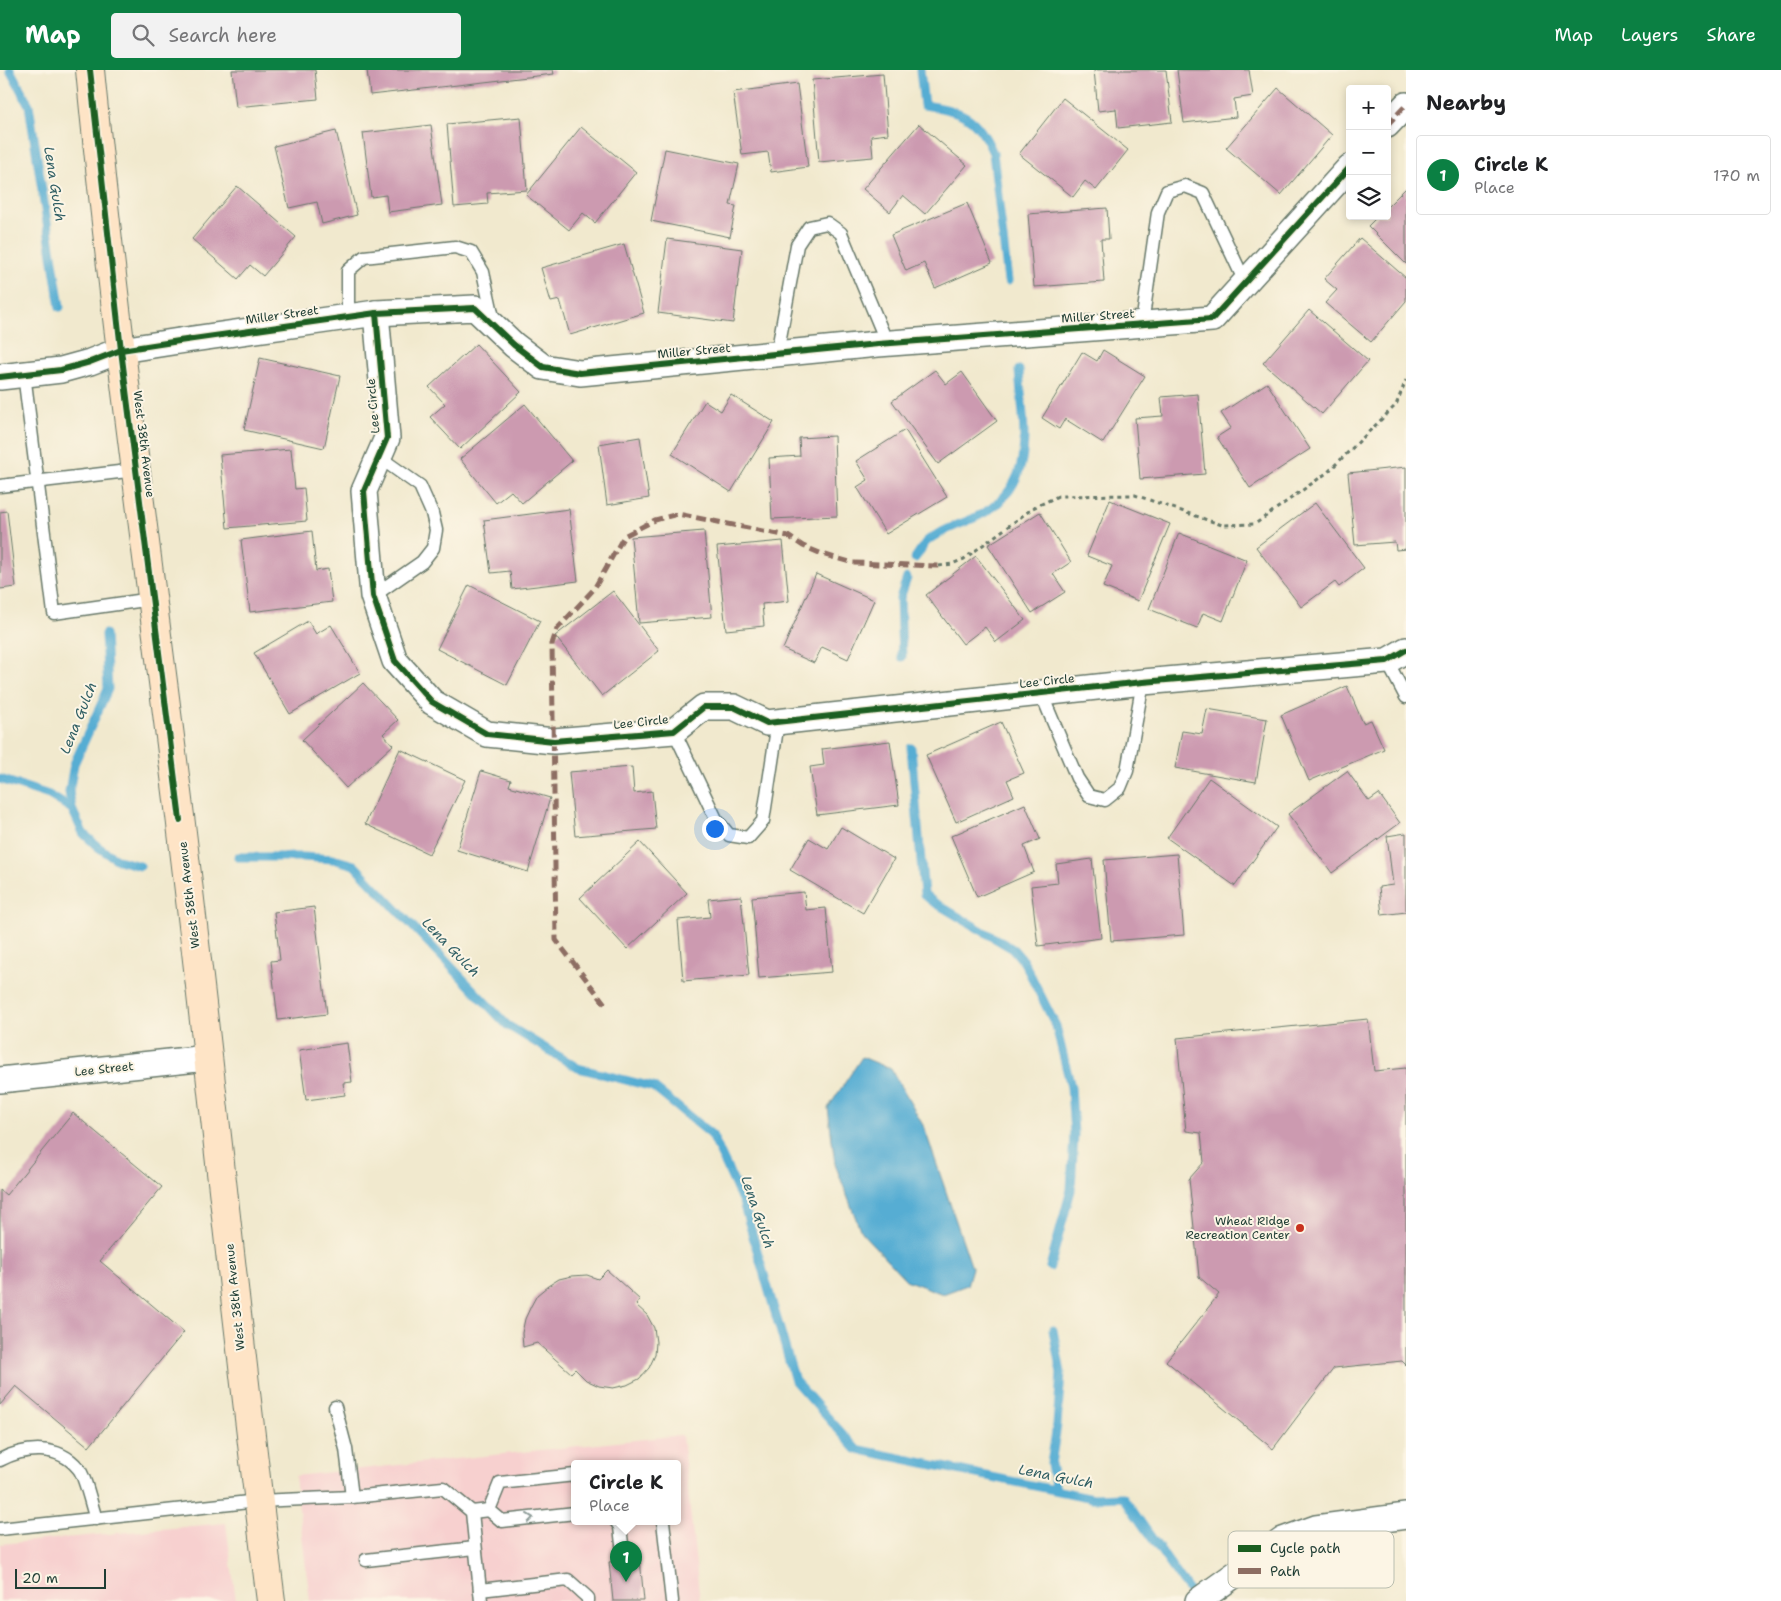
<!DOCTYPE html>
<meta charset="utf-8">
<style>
body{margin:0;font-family:"Shantell Sans",sans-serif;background:#f2f2f2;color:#202124}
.controls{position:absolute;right:15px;top:15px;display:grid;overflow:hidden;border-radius:5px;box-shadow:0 2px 8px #0003}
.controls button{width:45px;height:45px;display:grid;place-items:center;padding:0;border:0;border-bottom:1px solid #e0e0e0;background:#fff;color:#202124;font:25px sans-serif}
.scale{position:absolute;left:15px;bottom:12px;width:91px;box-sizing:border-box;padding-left:5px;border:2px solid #1f3d34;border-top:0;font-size:14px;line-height:18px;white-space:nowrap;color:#1f3d34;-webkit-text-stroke:4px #fcf5e5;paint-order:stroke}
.you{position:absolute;left:714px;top:758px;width:18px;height:18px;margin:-12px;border:4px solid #fff;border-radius:50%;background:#1a73e8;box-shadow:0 0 0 8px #1a73e833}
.badge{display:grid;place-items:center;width:32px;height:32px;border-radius:50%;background:#0b8043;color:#fff;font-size:16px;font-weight:700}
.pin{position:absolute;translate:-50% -41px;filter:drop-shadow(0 1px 2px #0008)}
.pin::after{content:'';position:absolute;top:26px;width:18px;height:15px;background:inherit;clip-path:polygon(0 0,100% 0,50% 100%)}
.popup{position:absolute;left:571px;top:1390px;width:110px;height:65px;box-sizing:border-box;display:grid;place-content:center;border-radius:5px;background:#fff;filter:drop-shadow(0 1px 4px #0005);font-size:16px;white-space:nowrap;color:#757577}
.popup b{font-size:19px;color:#202124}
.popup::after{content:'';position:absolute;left:50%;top:100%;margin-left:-10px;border:10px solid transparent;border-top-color:#fff}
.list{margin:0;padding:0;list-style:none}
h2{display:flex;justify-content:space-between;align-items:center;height:65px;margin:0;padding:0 20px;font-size:21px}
h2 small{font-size:16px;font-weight:400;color:#757577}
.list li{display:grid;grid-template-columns:32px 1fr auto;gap:15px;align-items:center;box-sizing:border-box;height:80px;margin:0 10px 10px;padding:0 10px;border:1px solid #e0e0e0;border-radius:5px}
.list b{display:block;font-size:19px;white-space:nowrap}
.list p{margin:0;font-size:16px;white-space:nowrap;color:#757577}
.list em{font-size:16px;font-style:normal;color:#757577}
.icon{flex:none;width:28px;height:28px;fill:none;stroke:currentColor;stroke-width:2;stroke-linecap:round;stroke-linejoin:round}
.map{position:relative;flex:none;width:1406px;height:1531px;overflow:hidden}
header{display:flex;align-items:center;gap:30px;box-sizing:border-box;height:70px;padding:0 25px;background:#0b8043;color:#fff}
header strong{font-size:24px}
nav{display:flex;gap:28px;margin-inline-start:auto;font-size:18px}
.search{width:350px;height:45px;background:#f2f2f2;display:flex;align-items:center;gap:12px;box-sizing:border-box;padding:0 18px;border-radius:5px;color:#757577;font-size:19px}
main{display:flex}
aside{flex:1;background:#fff}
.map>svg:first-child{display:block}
.built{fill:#f7d0cf;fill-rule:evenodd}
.water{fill:#56add3;stroke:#3a7584}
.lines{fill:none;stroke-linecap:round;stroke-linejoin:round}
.stream{stroke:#56add3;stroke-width:9}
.building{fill:#cc9ab0}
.lane-casing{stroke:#68796a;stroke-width:15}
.street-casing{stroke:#68796a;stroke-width:28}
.secondary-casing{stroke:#68796a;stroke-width:30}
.path{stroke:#68796a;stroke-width:3;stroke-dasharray:4 4;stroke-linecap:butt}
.lane{stroke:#fff;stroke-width:12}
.street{stroke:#fff;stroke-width:25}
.secondary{stroke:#fee4c6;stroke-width:28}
.quiet{stroke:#8d6e63;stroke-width:5;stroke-dasharray:10 5;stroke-linecap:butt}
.cycleway-casing{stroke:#fcf5e5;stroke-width:9}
.cycleway{stroke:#1b5e20;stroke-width:6}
.oneway{stroke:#8f9e9a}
.poi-dot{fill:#c8321e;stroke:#fcf5e5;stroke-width:2}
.labels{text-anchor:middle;stroke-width:4;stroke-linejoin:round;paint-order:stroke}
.street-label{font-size:12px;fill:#1f3d34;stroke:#fcf5e5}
.poi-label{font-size:12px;fill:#1f3d34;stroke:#fcf5e5;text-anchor:end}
.water-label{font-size:14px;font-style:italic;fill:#305f64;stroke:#fcf5e5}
.key{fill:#fcf5e5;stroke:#babeb0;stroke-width:1}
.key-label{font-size:14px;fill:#1f3d34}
</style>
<header>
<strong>Map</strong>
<div class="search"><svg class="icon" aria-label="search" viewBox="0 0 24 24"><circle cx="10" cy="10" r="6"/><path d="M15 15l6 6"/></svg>Search here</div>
<nav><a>Map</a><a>Layers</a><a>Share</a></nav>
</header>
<main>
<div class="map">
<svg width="1406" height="1531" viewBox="0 0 1406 1531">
<rect width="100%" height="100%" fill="#fcf5e5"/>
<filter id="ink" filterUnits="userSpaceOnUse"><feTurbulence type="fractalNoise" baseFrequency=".02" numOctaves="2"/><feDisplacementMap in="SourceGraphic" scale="10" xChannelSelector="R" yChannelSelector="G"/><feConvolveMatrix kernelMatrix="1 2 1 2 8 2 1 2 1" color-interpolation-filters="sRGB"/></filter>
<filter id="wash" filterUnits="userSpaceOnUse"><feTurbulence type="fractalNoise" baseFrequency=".0096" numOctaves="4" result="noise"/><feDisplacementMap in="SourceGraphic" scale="20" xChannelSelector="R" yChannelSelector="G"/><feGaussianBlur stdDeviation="1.12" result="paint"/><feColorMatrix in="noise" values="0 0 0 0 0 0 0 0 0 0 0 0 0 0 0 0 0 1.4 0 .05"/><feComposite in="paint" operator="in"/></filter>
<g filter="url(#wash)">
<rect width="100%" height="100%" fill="#f1e9ce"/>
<g class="built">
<path d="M682 1365 700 1531H310L295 1406ZM575 1393H677V1451H575Z"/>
<path d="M226 1453 236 1531H0V1474Z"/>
</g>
<path class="water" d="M862 987 891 999 924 1057 972 1198 967 1215 943 1224 906 1210 861 1162 835 1094 828 1038Z"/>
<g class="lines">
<g class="stream">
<path d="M10 0 29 35 60 237"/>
<path d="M920 0 924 35C963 41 977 46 993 83L1008 211"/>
<path d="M915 488C919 483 922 477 926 472 936 462 961 454 974 448 1040 418 1023 359 1019 300"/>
<path d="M105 564 108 619 74 694 69 722 72 739 83 763 98 777 118 790 140 796"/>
<path d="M902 587 900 528 907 508"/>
<path d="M911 678 924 824 932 831 1013 879 1024 892 1056 956 1071 1017 1074 1064 1071 1120 1050 1197"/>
<path d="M0 709 49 725 72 739"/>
<path d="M238 787H303L333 789 354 795 507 955 578 998 653 1017 712 1065 743 1132 795 1311 856 1379 1093 1428 1123 1427 1196 1531"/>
<path d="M1053 1260 1061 1303 1057 1355 1051 1394 1056 1420"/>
</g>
</g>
<g id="blocks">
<g class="building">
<path d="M232 0H315L318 29 236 37Z"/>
<path d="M367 0H553L554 4 370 25Z"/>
<path d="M1094 0H1166L1172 52 1118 58 1116 39 1098 41Z"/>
<path d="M1177 0H1249L1253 26 1234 29 1236 47 1184 53Z"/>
<path d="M883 4 888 64 871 66 873 87 819 92 812 10Z"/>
<path d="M797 14 808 97 771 102 768 82 742 85 733 22Z"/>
<path d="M1278 18 1332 65 1281 125 1226 78Z"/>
<path d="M1063 28 1128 80 1096 120 1085 111 1073 127 1019 84Z"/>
<path d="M521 47 527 120 487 123 488 134 454 137 447 54Z"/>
<path d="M919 54 967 95 925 144 903 125 890 142 863 119Z"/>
<path d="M431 55 442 135 388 142 386 125 371 127 363 63Z"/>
<path d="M581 57 636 102 595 153 583 143 569 160 526 125Z"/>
<path d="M336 61 357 145 322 154 317 132 289 138 274 76Z"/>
<path d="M665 79 739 94 730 135 736 136 730 167 651 151Z"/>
<path d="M237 116 296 167 263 206 250 195 238 209 192 169Z"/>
<path d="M1406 118V194L1368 156 1378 146H1387V137Z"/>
<path d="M967 133 992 193 935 218 924 193 906 201 891 165Z"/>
<path d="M1107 138 1109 169H1101L1104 212 1034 217 1028 144Z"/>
<path d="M1360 168 1406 208V231L1371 272 1325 233 1337 220 1324 209Z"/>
<path d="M667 169 742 179 733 253 658 243Z"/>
<path d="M624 174 644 243 570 265 560 230 551 232 541 198Z"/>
<path d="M1309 240 1368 291 1322 344 1263 293Z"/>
<path d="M476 274 521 322 460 379 430 347 445 334 429 317Z"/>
<path d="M1103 280 1145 306 1103 373 1065 349 1059 359 1042 348 1082 282 1097 291Z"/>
<path d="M260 288 340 306 324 378 244 360Z"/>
<path d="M935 300 946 314 962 302 997 351 938 394 892 331Z"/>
<path d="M1267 313 1310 379 1250 418 1217 367 1231 358 1221 343Z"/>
<path d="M1198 324 1205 404 1140 409 1135 348 1163 346 1161 327Z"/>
<path d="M731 325 774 352 731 422 672 384 705 331 721 341Z"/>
<path d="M525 334 572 391 522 433 511 421 496 433 460 389Z"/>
<path d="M905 360 947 427 886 464 857 417 868 410 856 391Z"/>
<path d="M834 366 837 446 772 449 769 388 800 386 799 368Z"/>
<path d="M640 367 649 428 607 435 599 374Z"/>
<path d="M291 379 295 419 304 418 307 451 227 458 220 385Z"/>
<path d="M1406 397V479L1396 480 1395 472 1355 475 1348 403Z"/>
<path d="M1110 430 1170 454 1138 531 1103 517 1112 496 1087 486Z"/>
<path d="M1315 433 1364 498 1339 517 1335 512 1301 537 1256 477Z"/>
<path d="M569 439 578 511 512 519 510 501 491 503 484 450Z"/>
<path d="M7 441 16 517 0 519V442Z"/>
<path d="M1040 442 1071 492 1053 504 1065 522 1032 543 988 475Z"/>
<path d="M312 461 316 501 328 499 332 532 250 542 241 470Z"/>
<path d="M704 461 712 547 639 553 631 467Z"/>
<path d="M1179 463 1247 490 1223 551 1203 543 1197 558 1149 539Z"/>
<path d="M783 471 789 531 762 534 764 556 726 560 717 477Z"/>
<path d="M976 486 1025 550 996 572 985 557 963 574 926 525Z"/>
<path d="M816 504 874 530 848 589 822 577 814 593 783 579Z"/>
<path d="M469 515 540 551 507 615 437 579Z"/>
<path d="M613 521 659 581 602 626 555 566Z"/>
<path d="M308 551 316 564 331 555 360 603 290 644 254 583Z"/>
<path d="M363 613 398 650 383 664 393 675 346 718 302 670Z"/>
<path d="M1347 616 1363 653 1371 650 1384 679 1309 711 1281 645Z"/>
<path d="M1207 639 1267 649 1256 712 1175 698 1182 661 1202 664Z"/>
<path d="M1001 652 1024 703 1007 710 1014 726 956 752 926 685Z"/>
<path d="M890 671 899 735 817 745 810 697 824 695 822 679Z"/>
<path d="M400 679 465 710 429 784 365 754Z"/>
<path d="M632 697 634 723 652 721 656 759 575 766 569 702Z"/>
<path d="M481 701 511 710 509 716 550 728 528 802 457 780Z"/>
<path d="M1347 701 1369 731 1379 724 1400 753 1332 803 1288 744Z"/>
<path d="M1209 708 1277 757 1235 816 1167 768Z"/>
<path d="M1025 734 1040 769 1024 776 1034 802 977 827 951 766Z"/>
<path d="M841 757 894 789 863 843 790 800 809 768 828 779Z"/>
<path d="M1406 763V842L1382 845 1379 817 1393 815 1387 766Z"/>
<path d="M640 772 687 823 627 879 580 828Z"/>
<path d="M1177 784 1184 865 1111 871 1104 790Z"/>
<path d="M1092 789 1101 868 1038 876 1031 816 1058 813 1056 794Z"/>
<path d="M804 822 806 840 826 838 832 902 759 908 752 827Z"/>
<path d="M741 826 749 905 683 911 678 850 710 847 708 829Z"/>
<path d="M314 837 327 944 278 950 271 891 280 890 274 842Z"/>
<path d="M1368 949 1374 1001 1406 998V1295L1402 1291 1334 1298 1273 1379 1166 1291 1219 1224 1199 1207 1189 1109 1204 1092 1201 1063 1186 1061 1177 968Z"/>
<path d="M347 973 352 1012 343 1013 345 1025 306 1030 299 980Z"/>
<path d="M73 1043 162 1117 100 1191 184 1262 89 1377 16 1316 0 1335V1120L6 1125Z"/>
<path d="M607 1200 640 1230 636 1235 647 1245 654 1258 656 1272 655 1285 649 1298 639 1309 627 1315 613 1318 599 1316 586 1310 575 1299 571 1303 537 1273 523 1277 522 1263 525 1249 531 1236 537 1225 548 1216 559 1209 572 1206 587 1205 598 1209Z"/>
<path d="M640 1489 644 1531H613L609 1492Z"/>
</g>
</g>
</g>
<g filter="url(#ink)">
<use href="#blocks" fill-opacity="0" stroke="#68796a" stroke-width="1"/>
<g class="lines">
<g class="lane-casing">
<g id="lane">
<path d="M348 248V201L364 187 455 177 471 182 483 202 494 252"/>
<path d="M1142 254 1158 142 1167 121 1185 116 1203 123 1245 212"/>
<path d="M777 284 797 175 809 157 827 153 841 163 887 273"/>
<path d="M24 304 54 543 152 529"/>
<path d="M0 416 136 400"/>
<path d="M373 526 422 492 433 478 436 460 432 443 420 416 379 387"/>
<path d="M1387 591 1406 627"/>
<path d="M1041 623 1077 708 1089 726 1105 730 1120 718 1127 701 1143 612"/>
<path d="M674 661 716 749 729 765 748 768 763 751 778 652"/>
<path d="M335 1337 346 1379 352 1427"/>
<path d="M0 1390C25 1377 58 1374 78 1398 85 1405 92 1438 96 1449"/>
<path d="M489 1440 500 1413 575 1405"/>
<path d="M472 1442 489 1440 502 1451 575 1443"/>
<path d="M616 1451 620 1457 624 1491"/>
<path d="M663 1451 672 1531"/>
<path d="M0 1459 258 1431 352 1427 443 1418 472 1442 481 1531"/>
<path d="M366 1490 475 1478"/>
<path d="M480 1520 568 1510 588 1528V1531"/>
</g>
</g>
<g class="street-casing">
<g id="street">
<path d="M1387 55 1406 35"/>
<path d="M376 243 387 368 364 421 373 526 395 591 432 632 487 664 554 671 674 661 704 637H734L767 653 1143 612 1387 591 1406 580"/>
<path d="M0 307 61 300 90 292 121 280 179 271 376 243 475 238 514 275 543 297 580 303 878 274 1212 249 1350 97"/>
<path d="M0 1010 207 988"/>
<path d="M1198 1531 1283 1470 1316 1458 1406 1446"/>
</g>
</g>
<g class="secondary-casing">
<path id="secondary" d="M90 0C114 249 149 497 180 746 212 1008 238 1270 271 1531"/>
</g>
<path class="path" d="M939 496 952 494 964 489 1033 438 1058 426 1135 425 1222 455 1255 454 1328 402 1396 335 1406 310"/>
<use href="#lane" class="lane"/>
<use href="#street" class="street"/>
<use href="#secondary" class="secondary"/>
<g class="quiet">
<path d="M1387 55 1406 35"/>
<path d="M605 934 556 870 552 574 557 559 594 519 624 466 655 450 678 444 788 466 803 476 822 484 853 493 939 496"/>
</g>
<g class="cycleway-casing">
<g id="cycleway">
<path d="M90 0 121 280 180 750"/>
<path d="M376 243 387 368 364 421 373 526 395 591 432 632 487 664 554 671 674 661 704 637H734L767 653 1143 612 1387 591 1406 580"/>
<path d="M0 307 61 300 90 292 121 280 179 271 376 243 475 238 514 275 543 297 580 303 878 274 1212 249 1350 97"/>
</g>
</g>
<use href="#cycleway" class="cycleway"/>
</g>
<defs><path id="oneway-chevron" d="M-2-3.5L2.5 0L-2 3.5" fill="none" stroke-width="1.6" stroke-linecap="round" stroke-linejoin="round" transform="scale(1.25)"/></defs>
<use class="oneway" href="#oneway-chevron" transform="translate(530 1448) rotate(-7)"/>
</g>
<circle class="poi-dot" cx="1300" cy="1158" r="5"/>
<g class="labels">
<g class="street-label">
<text transform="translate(282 245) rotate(-8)" y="4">Miller Street</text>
<text transform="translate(1098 246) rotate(-4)" y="4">Miller Street</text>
<text transform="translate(694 281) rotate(-5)" y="4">Miller Street</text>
<text transform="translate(373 336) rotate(-95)" y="4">Lee Circle</text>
<text transform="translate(144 374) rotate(83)" y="4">West 38th Avenue</text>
<text transform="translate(1047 611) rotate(-6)" y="4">Lee Circle</text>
<text transform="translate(641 652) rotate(-6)" y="4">Lee Circle</text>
<text transform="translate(189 825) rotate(-97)" y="4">West 38th Avenue</text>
<text transform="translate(104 999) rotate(-6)" y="4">Lee Street</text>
<text transform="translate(235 1227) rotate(-96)" y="4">West 38th Avenue</text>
</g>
<g class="poi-label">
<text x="1290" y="1155">Wheat Ridge<tspan x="1290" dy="14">Recreation Center</tspan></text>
</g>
<g class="water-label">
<text transform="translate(55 114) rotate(81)" y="5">Lena Gulch</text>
<text transform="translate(78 648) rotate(-68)" y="5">Lena Gulch</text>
<text transform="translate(451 877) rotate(46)" y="5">Lena Gulch</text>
<text transform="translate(758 1142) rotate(71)" y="5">Lena Gulch</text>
<text transform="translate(1056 1406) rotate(11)" y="5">Lena Gulch</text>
</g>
</g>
<rect x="1228" y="1461" width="166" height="57" rx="8" class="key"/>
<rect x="1238" y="1475" width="23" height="7" fill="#1b5e20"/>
<rect x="1238" y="1498" width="23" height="6" fill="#8d6e63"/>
<g class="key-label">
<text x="1270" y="1483">Cycle path</text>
<text x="1270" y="1506">Path</text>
</g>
</svg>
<div class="controls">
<button>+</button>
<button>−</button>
<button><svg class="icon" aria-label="layers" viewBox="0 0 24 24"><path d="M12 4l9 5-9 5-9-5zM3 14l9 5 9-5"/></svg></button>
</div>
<div class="scale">20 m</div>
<div class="you"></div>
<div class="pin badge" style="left:626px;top:1512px">1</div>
<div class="popup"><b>Circle K</b>Place</div>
</div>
<aside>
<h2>Nearby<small></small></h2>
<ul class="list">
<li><span class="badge">1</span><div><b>Circle K</b><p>Place</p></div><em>170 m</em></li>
</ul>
</aside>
</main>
